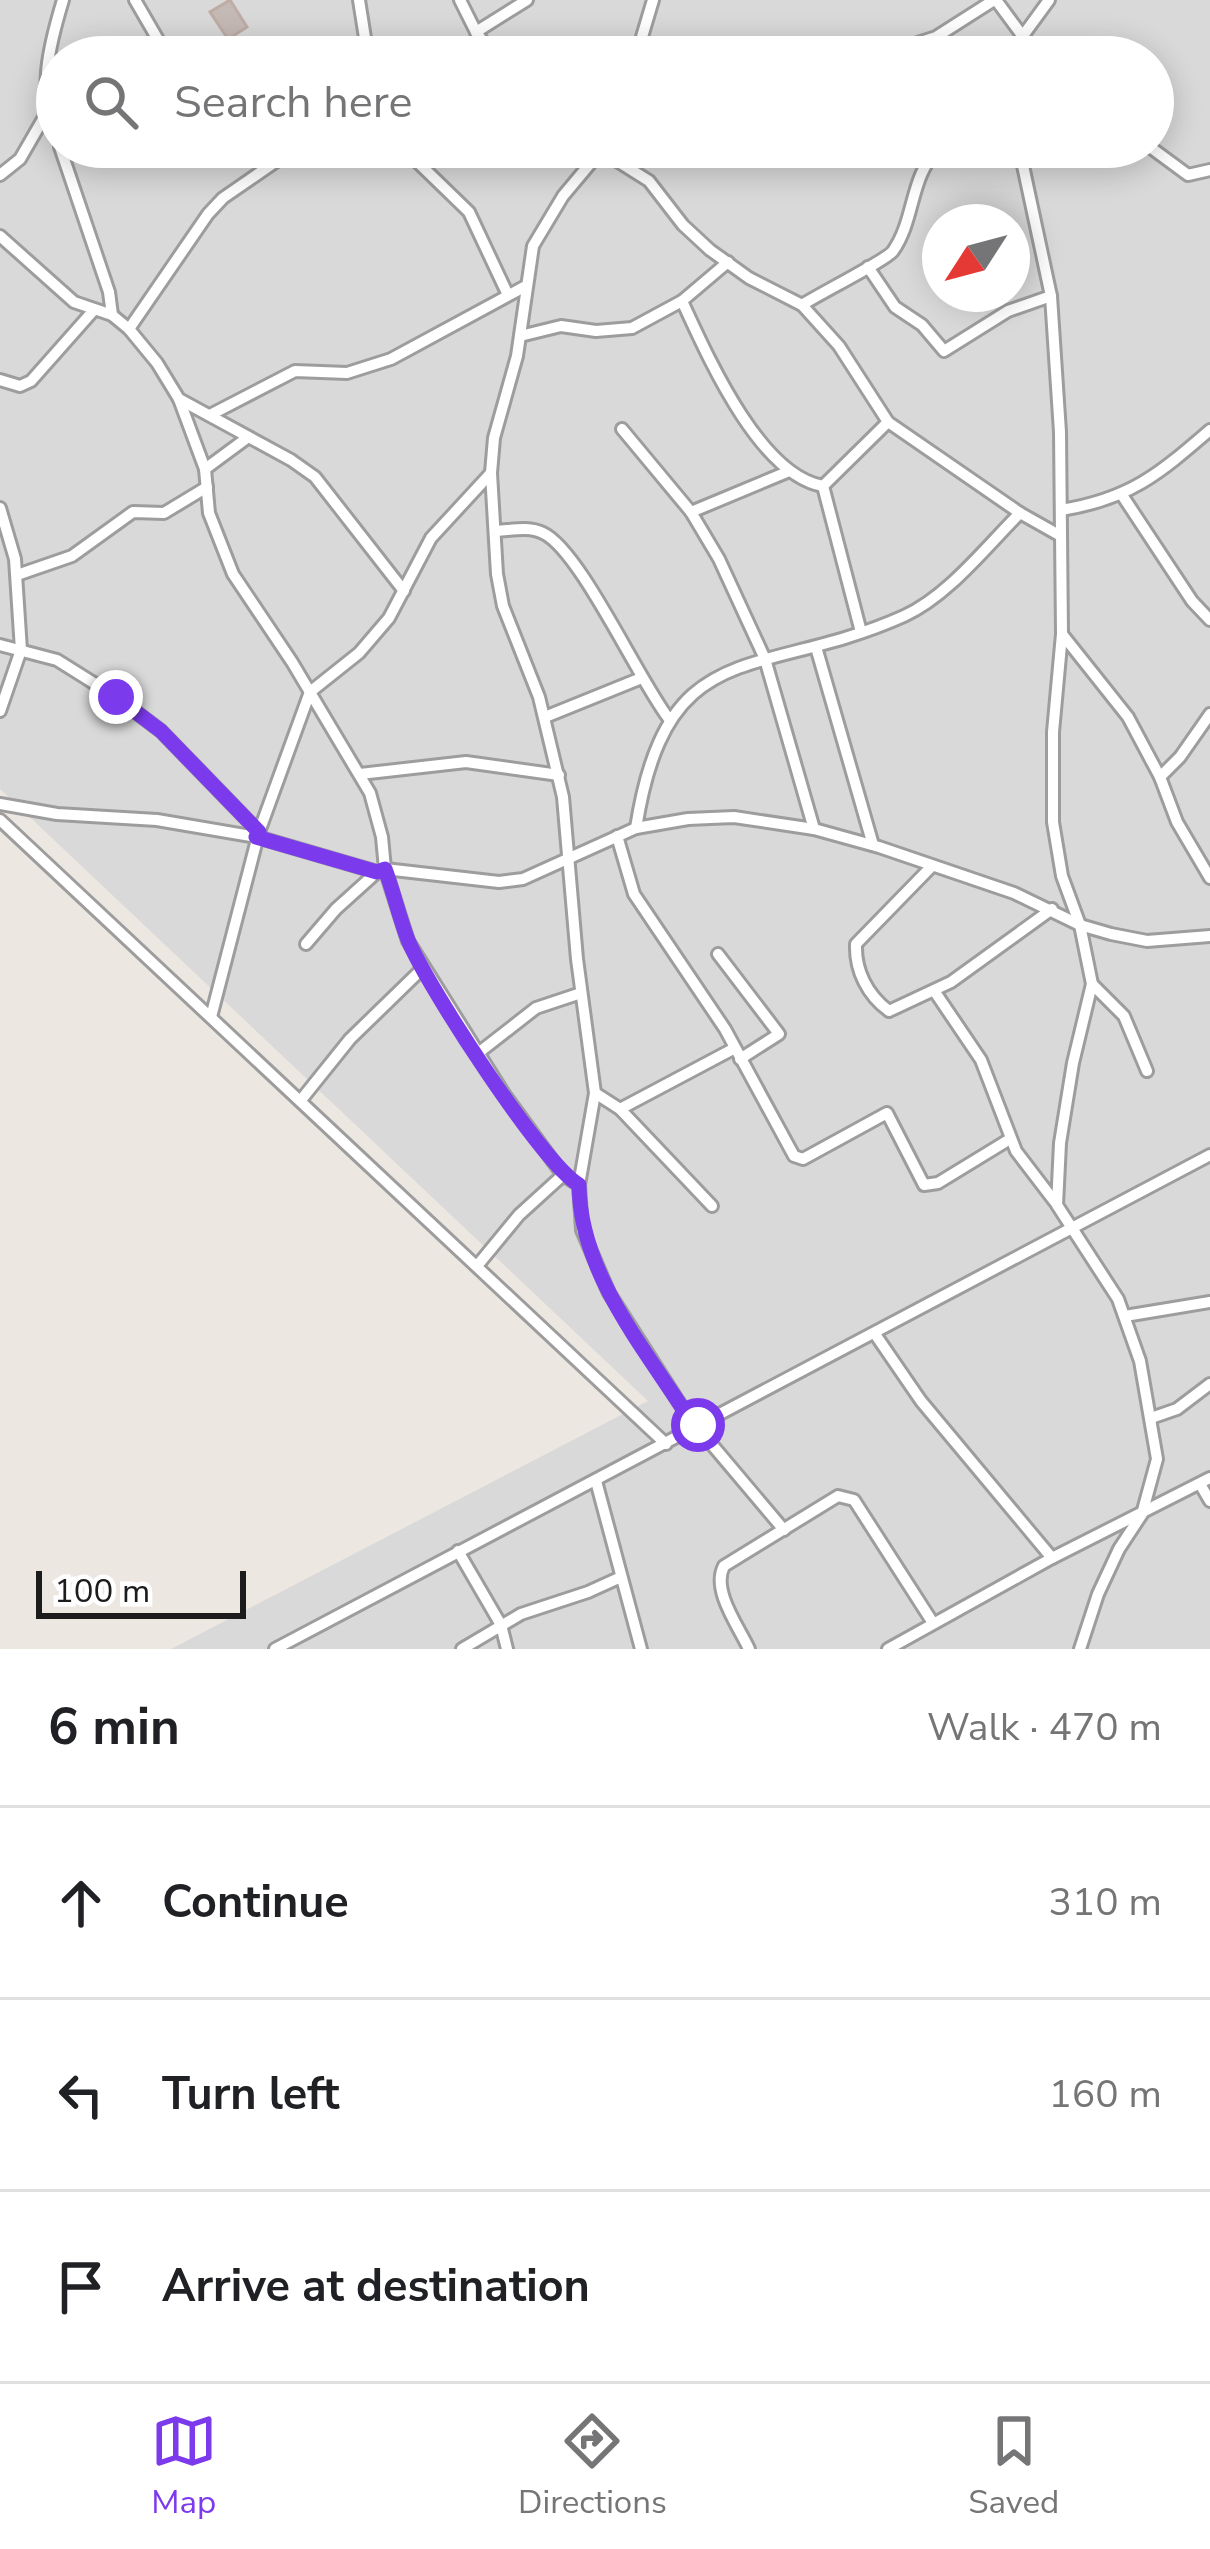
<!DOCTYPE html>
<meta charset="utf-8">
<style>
body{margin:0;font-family:"Nunito Sans",sans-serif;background:#f2f2f2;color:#202124}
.compass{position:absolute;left:922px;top:204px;width:108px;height:108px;border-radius:50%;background:#fff;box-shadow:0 6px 30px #0003;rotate:234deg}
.scale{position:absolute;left:36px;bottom:30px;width:210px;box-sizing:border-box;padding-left:12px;border:6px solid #1c1c1c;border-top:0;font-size:33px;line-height:42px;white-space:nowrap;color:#1c1c1c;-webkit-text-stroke:9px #fff;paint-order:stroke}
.stop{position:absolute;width:36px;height:36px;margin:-27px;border:9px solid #7c3aed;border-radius:50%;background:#fff}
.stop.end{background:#7c3aed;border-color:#fff;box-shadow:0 3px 12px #0008}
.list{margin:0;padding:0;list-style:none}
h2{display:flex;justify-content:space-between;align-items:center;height:156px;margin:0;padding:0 48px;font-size:51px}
h2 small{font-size:39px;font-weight:400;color:#757577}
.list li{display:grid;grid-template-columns:78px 1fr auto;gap:36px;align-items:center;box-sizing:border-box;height:192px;padding:0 48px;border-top:3px solid #e0e0e0}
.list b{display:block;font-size:45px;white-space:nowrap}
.list em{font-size:39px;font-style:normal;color:#757577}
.icon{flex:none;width:66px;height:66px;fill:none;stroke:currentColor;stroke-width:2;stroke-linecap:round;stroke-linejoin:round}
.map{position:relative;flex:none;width:1210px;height:1649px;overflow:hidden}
.search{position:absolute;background:#fff;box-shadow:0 6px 30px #0003;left:36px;right:36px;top:36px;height:132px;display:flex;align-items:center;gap:30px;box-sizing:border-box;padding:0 42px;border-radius:66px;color:#757577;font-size:45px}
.sheet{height:732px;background:#fff}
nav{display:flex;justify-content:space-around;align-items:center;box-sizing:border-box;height:168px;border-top:3px solid #e0e0e0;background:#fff;font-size:33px;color:#757577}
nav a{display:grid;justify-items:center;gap:6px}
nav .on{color:#7c3aed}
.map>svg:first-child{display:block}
.residential{fill:#dad9d9;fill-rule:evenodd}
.building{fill:#c4b9b5;stroke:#beaca5;stroke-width:3}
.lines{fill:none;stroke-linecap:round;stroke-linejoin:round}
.minor-casing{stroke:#9d9d9d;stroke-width:16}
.minor{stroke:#fff;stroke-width:10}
.route{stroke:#7c3aed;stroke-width:15}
</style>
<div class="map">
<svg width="1210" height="1649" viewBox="0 0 1210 1649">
<rect width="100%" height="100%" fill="#ede7e2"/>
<path class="residential" d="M0 0H1210V1649H171L648 1401 0 789ZM57 57H1153V147H57ZM940 222H1012V294H940Z"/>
<path class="building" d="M230 0 247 27 228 39 210 12Z"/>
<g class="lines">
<g class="minor-casing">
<g id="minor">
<path d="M135 0 168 57"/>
<path d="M359 0 368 57"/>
<path d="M460 0 476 32 494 57"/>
<path d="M996 0 1038 57"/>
<path d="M476 32 527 0"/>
<path d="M466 57 484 45"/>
<path d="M636 57 653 0"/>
<path d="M874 57 936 37 994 0"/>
<path d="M1017 57 1022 37 1049 0"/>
<path d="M57 138C37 93 49 46 63 0"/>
<path d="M60 147 109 292 112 315"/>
<path d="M402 147 469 212 507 293"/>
<path d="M595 147 649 181 683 225 710 250 749 278 802 305 839 346 888 422 1020 513 1059 535"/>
<path d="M604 147 563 196 533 246 517 356 494 438 491 473 497 574 503 606 539 697 563 797 577 959 595 1093 579 1185 582 1230 609 1293 687 1415 784 1530"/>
<path d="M1019 147 1051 296 1060 432 1062 634 1053 732V822L1062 876 1080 925 1092 984 1073 1063 1060 1143 1057 1205 1118 1299 1140 1361 1157 1459 1142 1514 1119 1549 1098 1594 1080 1649"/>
<path d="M1150 147 1188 175 1210 170"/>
<path d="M0 175 20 159 46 114"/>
<path d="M0 236 74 302 112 315 129 329 157 363 179 399 291 460 315 477 404 591"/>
<path d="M868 267 895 307 922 325 944 351 1008 311 1051 296"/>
<path d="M682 301C707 355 759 475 823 486"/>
<path d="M802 305C819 294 888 259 893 251 916 218 909 176 940 147"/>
<path d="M129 329 208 214 223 198 297 147"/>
<path d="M520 336 561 326 596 331 632 328 682 301 728 262"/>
<path d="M0 380 20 386 31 381 93 311"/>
<path d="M179 399 205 469 209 513 233 574 292 662 370 793 382 837 385 869 408 941 504 1094 563 1175 579 1185"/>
<path d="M210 415 295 371 347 373 391 359 524 287"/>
<path d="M622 429 691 512 719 559 765 659 814 829"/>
<path d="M205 469 247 438"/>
<path d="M823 486 861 632"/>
<path d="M823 486 888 422"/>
<path d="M1122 495 1192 601 1210 620"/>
<path d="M0 508 15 559 21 650 0 711"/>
<path d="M1061 510C1130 499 1159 474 1210 430"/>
<path d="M691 512 787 472"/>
<path d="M497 531C513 530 529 526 543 533 580 550 638 679 669 719"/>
<path d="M17 575 72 556 133 512 164 513 207 487"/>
<path d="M1062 634 1128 717 1160 777 1177 822 1210 878"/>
<path d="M0 645 57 660 116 697 161 731 259 832 211 1017"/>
<path d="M816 647 873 845"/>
<path d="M545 717 639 679"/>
<path d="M360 774 466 762 559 775"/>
<path d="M1160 777 1180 757 1210 714"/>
<path d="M0 804 57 814 157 820 257 837 377 872 385 869 499 882 523 879 636 828 688 819 734 817 814 829 879 847 1014 893 1080 925 1111 934 1147 941 1210 936"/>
<path d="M0 820 666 1444"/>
<path d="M636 828C667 631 759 681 904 616 948 596 986 547 1020 513"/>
<path d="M259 832 310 692 359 653 389 618 431 538 491 473"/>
<path d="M617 836 634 894 725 1029 794 1156 803 1159 887 1113 924 1185 938 1183 1010 1139"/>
<path d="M931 867 856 944C855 970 867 995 889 1011L951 982 1052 909"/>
<path d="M306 944 336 909 377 872"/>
<path d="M718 954 779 1034 740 1059"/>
<path d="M1092 984 1124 1016 1147 1071"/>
<path d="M935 992 981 1060 1016 1151 1055 1202"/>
<path d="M477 1054 536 1008 581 993"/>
<path d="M595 1093 620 1109 712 1206"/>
<path d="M301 1100 350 1039 423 968"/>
<path d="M620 1109 735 1048"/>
<path d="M477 1266 519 1215 563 1175"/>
<path d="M1125 1316 1210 1302"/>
<path d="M875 1334 921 1401 1052 1558"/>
<path d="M1151 1418 1177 1409 1210 1384"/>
<path d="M596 1481 641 1649"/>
<path d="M1200 1484 1210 1501"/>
<path d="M458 1551 501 1625 507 1649"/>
<path d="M275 1649 1210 1155"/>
<path d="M462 1649 521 1614 588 1592 621 1577"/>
<path d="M749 1649C739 1627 711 1590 724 1566L838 1496 854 1500 933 1623"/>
<path d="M888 1649 1052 1558 1210 1478"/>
</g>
</g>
<use href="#minor" class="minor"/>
</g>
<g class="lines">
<path class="route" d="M116 697 161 731 259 832 256 837 377 872 385 869C394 893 399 917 408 940 427 986 541 1162 579 1185 580 1272 642 1345 687 1415L698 1425"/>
</g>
</svg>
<svg class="compass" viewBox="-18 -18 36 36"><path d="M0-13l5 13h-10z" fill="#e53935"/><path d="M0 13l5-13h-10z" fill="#757577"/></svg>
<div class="scale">100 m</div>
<div class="stop" style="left:698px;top:1425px"></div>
<div class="stop end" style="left:116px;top:697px"></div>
<div class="search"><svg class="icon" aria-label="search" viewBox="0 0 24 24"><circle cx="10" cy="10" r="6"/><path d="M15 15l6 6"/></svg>Search here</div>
</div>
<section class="sheet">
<h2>6 min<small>Walk · 470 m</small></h2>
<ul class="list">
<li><svg class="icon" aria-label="ahead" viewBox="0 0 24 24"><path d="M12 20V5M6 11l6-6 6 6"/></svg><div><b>Continue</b></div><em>310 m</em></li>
<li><svg class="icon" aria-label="left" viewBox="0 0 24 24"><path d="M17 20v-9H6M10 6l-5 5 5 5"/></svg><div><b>Turn left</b></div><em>160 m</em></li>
<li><svg class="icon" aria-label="arrive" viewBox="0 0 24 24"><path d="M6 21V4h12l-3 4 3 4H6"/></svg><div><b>Arrive at destination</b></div></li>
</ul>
</section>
<nav>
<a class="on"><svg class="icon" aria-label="map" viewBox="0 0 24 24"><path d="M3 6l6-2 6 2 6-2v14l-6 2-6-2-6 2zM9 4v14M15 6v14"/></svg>Map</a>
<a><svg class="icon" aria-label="directions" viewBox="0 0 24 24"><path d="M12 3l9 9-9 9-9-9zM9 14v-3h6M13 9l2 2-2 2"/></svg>Directions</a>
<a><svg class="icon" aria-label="saved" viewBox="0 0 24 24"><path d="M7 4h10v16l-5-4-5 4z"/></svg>Saved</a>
</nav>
